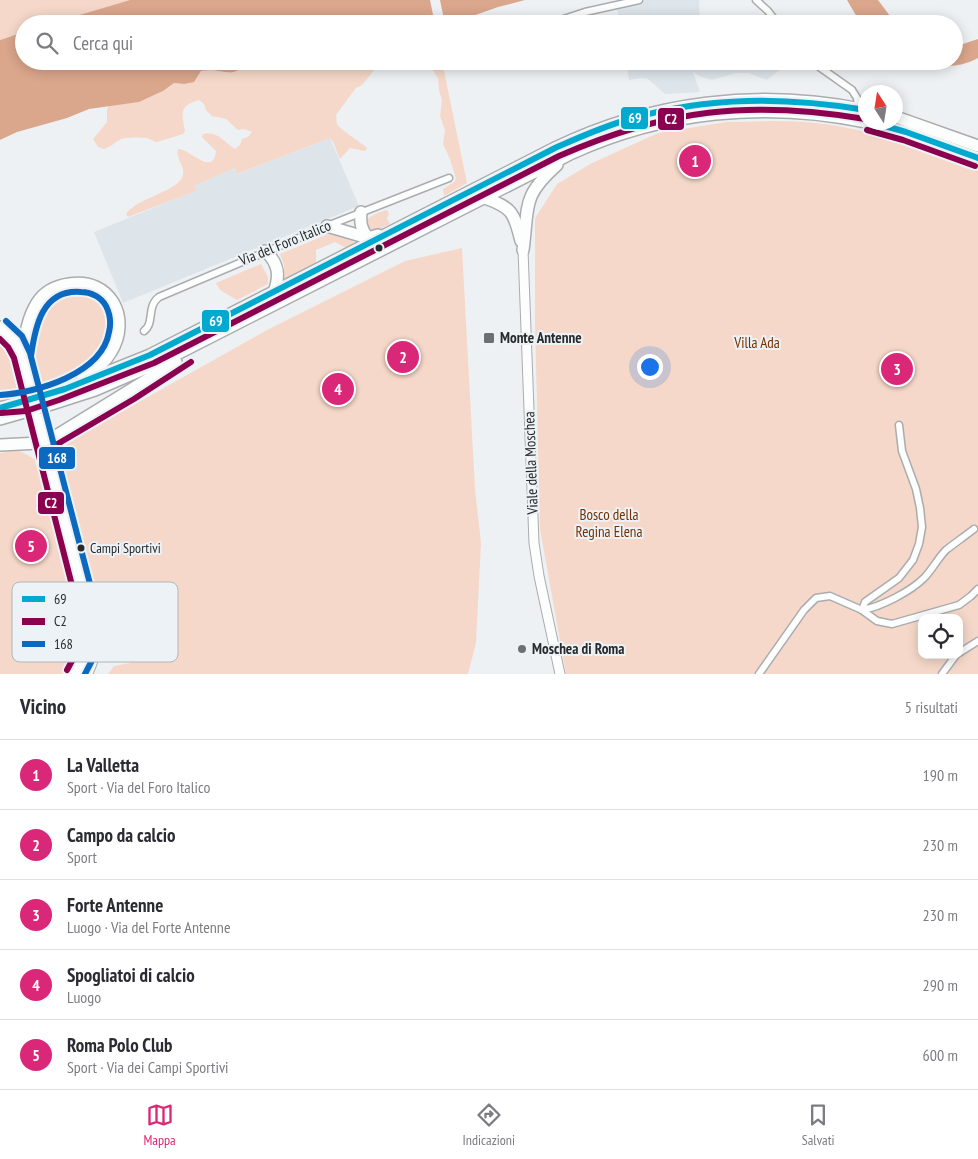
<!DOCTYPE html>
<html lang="it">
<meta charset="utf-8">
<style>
body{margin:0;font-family:"PT Sans Narrow",sans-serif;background:#f7f7f7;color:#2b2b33}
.controls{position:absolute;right:15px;bottom:15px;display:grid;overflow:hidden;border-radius:10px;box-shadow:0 2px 12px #0003}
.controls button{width:45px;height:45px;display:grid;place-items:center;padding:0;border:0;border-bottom:1px solid #e1e1e2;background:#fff;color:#2b2b33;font:25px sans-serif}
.compass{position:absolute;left:858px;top:85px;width:45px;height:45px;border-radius:50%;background:#fff;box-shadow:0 2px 12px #0003;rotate:348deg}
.you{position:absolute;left:649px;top:366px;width:18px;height:18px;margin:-12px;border:4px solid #fff;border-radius:50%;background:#1a73e8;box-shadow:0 0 0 8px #1a73e833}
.badge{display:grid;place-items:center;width:32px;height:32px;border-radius:50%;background:#db2777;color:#fff;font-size:16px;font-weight:700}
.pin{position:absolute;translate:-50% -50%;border:2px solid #fff;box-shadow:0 1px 5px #0006}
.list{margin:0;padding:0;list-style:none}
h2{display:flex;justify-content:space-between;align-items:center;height:65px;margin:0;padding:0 20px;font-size:21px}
h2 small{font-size:16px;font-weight:400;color:#7c7c81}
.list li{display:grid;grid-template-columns:32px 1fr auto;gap:15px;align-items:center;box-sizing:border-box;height:70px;padding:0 20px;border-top:1px solid #e1e1e2}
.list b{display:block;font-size:19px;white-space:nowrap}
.list p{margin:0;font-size:16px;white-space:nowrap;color:#7c7c81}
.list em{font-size:16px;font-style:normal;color:#7c7c81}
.icon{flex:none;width:28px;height:28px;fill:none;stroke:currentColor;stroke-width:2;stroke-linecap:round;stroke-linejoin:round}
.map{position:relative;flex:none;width:978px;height:674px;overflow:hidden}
.search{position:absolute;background:#fff;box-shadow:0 2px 12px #0003;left:15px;right:15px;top:15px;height:55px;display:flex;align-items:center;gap:12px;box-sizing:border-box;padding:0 18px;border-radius:28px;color:#7c7c81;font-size:19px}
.sheet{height:415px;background:#fff}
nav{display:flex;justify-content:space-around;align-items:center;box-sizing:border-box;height:70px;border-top:1px solid #e1e1e2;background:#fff;font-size:14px;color:#7c7c81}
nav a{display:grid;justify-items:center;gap:2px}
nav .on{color:#db2777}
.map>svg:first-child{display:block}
.built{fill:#dde5ea}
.green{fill:#f5d8c9;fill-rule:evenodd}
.water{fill:#daa68c}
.pier{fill:#eef1f3}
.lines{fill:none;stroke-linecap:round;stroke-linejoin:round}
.street-casing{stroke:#aaacae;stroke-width:9}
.secondary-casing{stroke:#aaacae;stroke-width:11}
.primary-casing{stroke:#aaacae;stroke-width:12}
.highway-casing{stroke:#aaacae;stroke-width:14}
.street{stroke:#fcfdfd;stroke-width:6}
.secondary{stroke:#fcfdfd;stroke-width:9}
.primary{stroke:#fcfdfd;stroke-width:10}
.highway{stroke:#fcfdfd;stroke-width:11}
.bus-1-casing{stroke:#ecf2f5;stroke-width:10}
.bus-2-casing{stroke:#ecf2f5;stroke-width:10}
.bus-3-casing{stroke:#ecf2f5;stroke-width:10}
.bus-1{stroke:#00a9ce;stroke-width:6}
.bus-2{stroke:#8b004f;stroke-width:6}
.bus-3{stroke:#0c69bf;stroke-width:6}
.bus-dot{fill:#282a2b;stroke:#ecf2f5;stroke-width:2}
.poi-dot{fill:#6d7071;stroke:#ecf2f5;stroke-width:2}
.labels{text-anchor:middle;stroke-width:4;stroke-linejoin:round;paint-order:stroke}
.bus-label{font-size:14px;fill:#282a2b;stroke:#ecf2f5;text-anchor:start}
.street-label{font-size:15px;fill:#282a2b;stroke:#ecf2f5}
.poi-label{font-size:15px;font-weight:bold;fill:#282a2b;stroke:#ecf2f5;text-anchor:start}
.park-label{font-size:15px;fill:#753101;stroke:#ecf2f5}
.key{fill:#ecf2f5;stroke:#b1b6b8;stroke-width:1}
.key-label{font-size:14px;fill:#282a2b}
.line-badge{stroke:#ecf2f5;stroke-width:2}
.badge-label{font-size:14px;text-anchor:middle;font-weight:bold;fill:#fff}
</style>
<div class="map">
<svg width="978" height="674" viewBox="0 0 978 674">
<rect width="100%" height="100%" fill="#eef1f3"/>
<g class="built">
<path d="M644 0H699L700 24H620L617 8Z"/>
<path d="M766 12 775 24H730L762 16Z"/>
<path d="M626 61H784L782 68 767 80 748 73H736L712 80 699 76 693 72 700 92 665 94 648 79 641 78 629 80Z"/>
<path d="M330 138 359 206 123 303 94 232 195 191 194 186 235 168 238 174Z"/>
</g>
<g class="green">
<path d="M0 0H130L49 24H24V32L0 40Z"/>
<path d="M249 61H396L389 65 376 68 362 85 356 88 336 115C337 118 336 121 337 124 339 129 361 142 367 148L365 151 350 148 340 159C336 151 336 145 330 138L237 174 235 168 194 186 196 191 128 217 126 214C136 198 180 191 183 175 185 165 175 158 178 149 189 148 213 178 216 151L202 137 203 134C217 130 225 143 235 149L240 145 242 139 248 137 252 132 244 129 238 130 226 119 212 116 206 110 204 104 199 100C178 106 182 114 185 131L183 134 157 142C154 142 152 140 150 139 145 137 127 137 121 139 115 142 111 147 104 149L98 147 93 139 107 122V109L109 106 139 102 163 91 174 83 184 84 197 76 201 71C224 67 230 82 249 61Z"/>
<path d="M432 61H442L467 183 444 196 443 189 454 182 456 179 450 159 443 144 445 130 440 116 442 100 439 90 438 78 433 71Z"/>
<path d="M727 122C752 122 778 120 804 122 865 126 921 149 978 170V674H566L540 529 535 322V218L557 184 592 163 658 133ZM922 618H959V655H922Z"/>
<path d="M387 210 389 214 387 219 390 224C382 227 376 233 368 229L365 222C370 215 379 212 387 210Z"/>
<path d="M333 232 350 237 355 244 346 248 335 242 316 250V263L284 279V265L280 254Z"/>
<path d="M462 248 475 489 481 543 476 643 468 674H108L114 666 130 663 118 592 93 590 57 448 267 330 405 261Z"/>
<path d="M261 264 268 277V284L237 300 220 290 216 283Z"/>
<path d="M71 290C77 290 84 290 90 292 115 303 118 335 103 356 91 373 61 382 42 388L29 348 36 321 50 300 62 292Z"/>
<path d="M0 332C16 349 19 372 24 395L11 400 0 401Z"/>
<path d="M18 450 36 460 41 469 82 622V642L62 674H0V453Z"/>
</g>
<g class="water">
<path d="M130 0H525L498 7 450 24H49Z"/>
<path d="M847 0H878L896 24H861Z"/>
<path d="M24 32V61H249C230 82 225 67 201 71L194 82 184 84 174 83 163 91 139 102 89 109 67 118 17 132 0 140V40Z"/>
<path d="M978 39V58C955 71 932 65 907 61H954V47Z"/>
</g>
<path class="pier" d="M430 0H440L445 24H435Z"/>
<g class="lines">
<g class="street-casing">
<g id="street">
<path d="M756 0 768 11 778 24"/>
<path d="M548 24 585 12 639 0"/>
<path d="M811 61 852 90 857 98 858 108"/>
<path d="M144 331C155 323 146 307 159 297L327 226 449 178"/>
<path d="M862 610 865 602 899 578 913 560 919 544 922 527 920 508 916 489 902 451 899 425"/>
<path d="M862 610C881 607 911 591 924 578 932 570 938 558 946 550 955 543 965 536 974 529"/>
<path d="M959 653 978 641"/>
<path d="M759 674 804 610 816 598 830 596 862 610 877 621 892 624 959 605 971 596 978 589"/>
<path d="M942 674 956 655"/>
</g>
</g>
<g class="secondary-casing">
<path id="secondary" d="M523 250 534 543 539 576 560 674"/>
</g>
<g class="primary-casing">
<g id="primary">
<path d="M22 355 31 391"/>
<path d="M38 418 86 604 89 648 75 674"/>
<path d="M87 674C95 657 99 642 93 623"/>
</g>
</g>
<g class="highway-casing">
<g id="highway">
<path d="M896 117 978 146"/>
<path d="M869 122 906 132 978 158"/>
<path d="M485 198C513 208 514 213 521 241"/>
<path d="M361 212C360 223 361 229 368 238"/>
<path d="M327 226 368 238 378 235"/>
<path d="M523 250C529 206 521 197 557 165"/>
<path d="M265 251C279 263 280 276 274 292"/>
<path d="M0 327 15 342 22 355"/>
<path d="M22 355C25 337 27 319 37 303 44 292 55 286 69 284 110 277 132 318 111 352 105 363 94 371 83 378"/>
<path d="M0 408 65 389 150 355 555 148C652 101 759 88 866 110"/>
<path d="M0 419 42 407 95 390 165 360 570 154C663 111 766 101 866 122"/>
<path d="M0 445 39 443 51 439 176 362"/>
</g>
</g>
<use href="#street" class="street"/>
<use href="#secondary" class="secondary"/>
<use href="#primary" class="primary"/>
<use href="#highway" class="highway"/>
<g class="bus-1-casing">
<g id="bus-1">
<path d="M871 122 906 132 978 158"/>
<path d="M0 408 65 389 150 355 555 148C580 137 604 126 630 119 709 96 785 97 866 110"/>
</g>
</g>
<g class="bus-2-casing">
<g id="bus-2">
<path d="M867 130 903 140 975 166"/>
<path d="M0 339 8 347 14 358 77 605 80 646 67 670"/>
<path d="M1 413 26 411 59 400 154 363 559 156C666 109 749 100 865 119"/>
<path d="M49 449 134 399 191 362"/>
</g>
</g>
<g class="bus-3-casing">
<g id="bus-3">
<path d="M6 321 22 336 30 353 95 603 98 649 85 674"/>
<path d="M0 395C36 393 102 374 109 332 111 324 110 314 106 306 101 297 91 292 81 292 42 289 35 327 31 356"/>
</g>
</g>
<use href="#bus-1" class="bus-1"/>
<use href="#bus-2" class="bus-2"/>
<use href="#bus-3" class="bus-3"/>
</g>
<g class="bus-dot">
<circle cx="379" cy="248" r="4.5"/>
<circle cx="81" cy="548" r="4.5"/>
</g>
<g class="poi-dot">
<rect x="483" y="332" width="12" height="12" rx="2.5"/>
<circle cx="522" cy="649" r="5"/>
</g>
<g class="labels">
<g class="bus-label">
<text x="90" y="553">Campi Sportivi</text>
</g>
<g class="street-label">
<text transform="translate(285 243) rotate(-22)" y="5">Via del Foro Italico</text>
<text transform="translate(531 463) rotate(-92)" y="5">Viale della Moschea</text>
</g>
<g class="poi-label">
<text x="500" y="343">Monte Antenne</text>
<text x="532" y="654">Moschea di Roma</text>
</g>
<g class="park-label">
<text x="757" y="348">Villa Ada</text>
<text x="609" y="520">Bosco della<tspan x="609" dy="17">Regina Elena</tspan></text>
</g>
</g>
<rect x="12" y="582" width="166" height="80" rx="8" class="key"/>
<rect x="22" y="596" width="23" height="6" fill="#00a9ce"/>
<rect x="22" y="618" width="23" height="7" fill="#8b004f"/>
<rect x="22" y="641" width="23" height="6" fill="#0c69bf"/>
<g class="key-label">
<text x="54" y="604">69</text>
<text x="54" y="626">C2</text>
<text x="54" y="649">168</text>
</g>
<g class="line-badge">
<rect x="620" y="106" width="29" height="24" rx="5" fill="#00a9ce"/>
<rect x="657" y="107" width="28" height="24" rx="5" fill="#8b004f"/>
<rect x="201" y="309" width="29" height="24" rx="5" fill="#00a9ce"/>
<rect x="38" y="446" width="38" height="24" rx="5" fill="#0c69bf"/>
<rect x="37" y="491" width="28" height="24" rx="5" fill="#8b004f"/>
</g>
<g class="badge-label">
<text x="635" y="123">69</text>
<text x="671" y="124">C2</text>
<text x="216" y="326">69</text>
<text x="57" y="463">168</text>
<text x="51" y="508">C2</text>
</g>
</svg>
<div class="controls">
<button><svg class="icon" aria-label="locate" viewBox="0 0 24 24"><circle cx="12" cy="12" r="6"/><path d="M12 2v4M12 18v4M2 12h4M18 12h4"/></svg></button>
</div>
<svg class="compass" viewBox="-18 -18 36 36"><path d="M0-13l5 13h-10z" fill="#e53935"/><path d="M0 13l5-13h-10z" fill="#7c7c81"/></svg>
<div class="you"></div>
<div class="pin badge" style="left:695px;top:161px">1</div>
<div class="pin badge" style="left:403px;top:357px">2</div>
<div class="pin badge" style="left:897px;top:369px">3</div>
<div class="pin badge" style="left:338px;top:389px">4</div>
<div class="pin badge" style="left:31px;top:546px">5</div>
<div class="search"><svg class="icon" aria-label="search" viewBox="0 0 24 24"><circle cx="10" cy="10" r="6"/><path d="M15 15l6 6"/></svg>Cerca qui</div>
</div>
<section class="sheet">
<h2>Vicino<small>5 risultati</small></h2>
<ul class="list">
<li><span class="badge">1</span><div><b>La Valletta</b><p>Sport · Via del Foro Italico</p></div><em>190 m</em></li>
<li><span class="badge">2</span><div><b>Campo da calcio</b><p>Sport</p></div><em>230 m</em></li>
<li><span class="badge">3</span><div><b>Forte Antenne</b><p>Luogo · Via del Forte Antenne</p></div><em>230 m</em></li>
<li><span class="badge">4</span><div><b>Spogliatoi di calcio</b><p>Luogo</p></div><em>290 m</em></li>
<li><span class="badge">5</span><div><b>Roma Polo Club</b><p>Sport · Via dei Campi Sportivi</p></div><em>600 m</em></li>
</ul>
</section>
<nav>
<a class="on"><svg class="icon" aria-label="map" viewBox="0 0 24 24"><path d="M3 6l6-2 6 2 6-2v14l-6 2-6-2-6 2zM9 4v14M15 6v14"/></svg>Mappa</a>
<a><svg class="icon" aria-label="directions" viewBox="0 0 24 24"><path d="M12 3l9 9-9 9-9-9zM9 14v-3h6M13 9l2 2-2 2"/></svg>Indicazioni</a>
<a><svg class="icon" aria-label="saved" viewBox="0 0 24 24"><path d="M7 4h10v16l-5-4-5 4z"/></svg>Salvati</a>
</nav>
